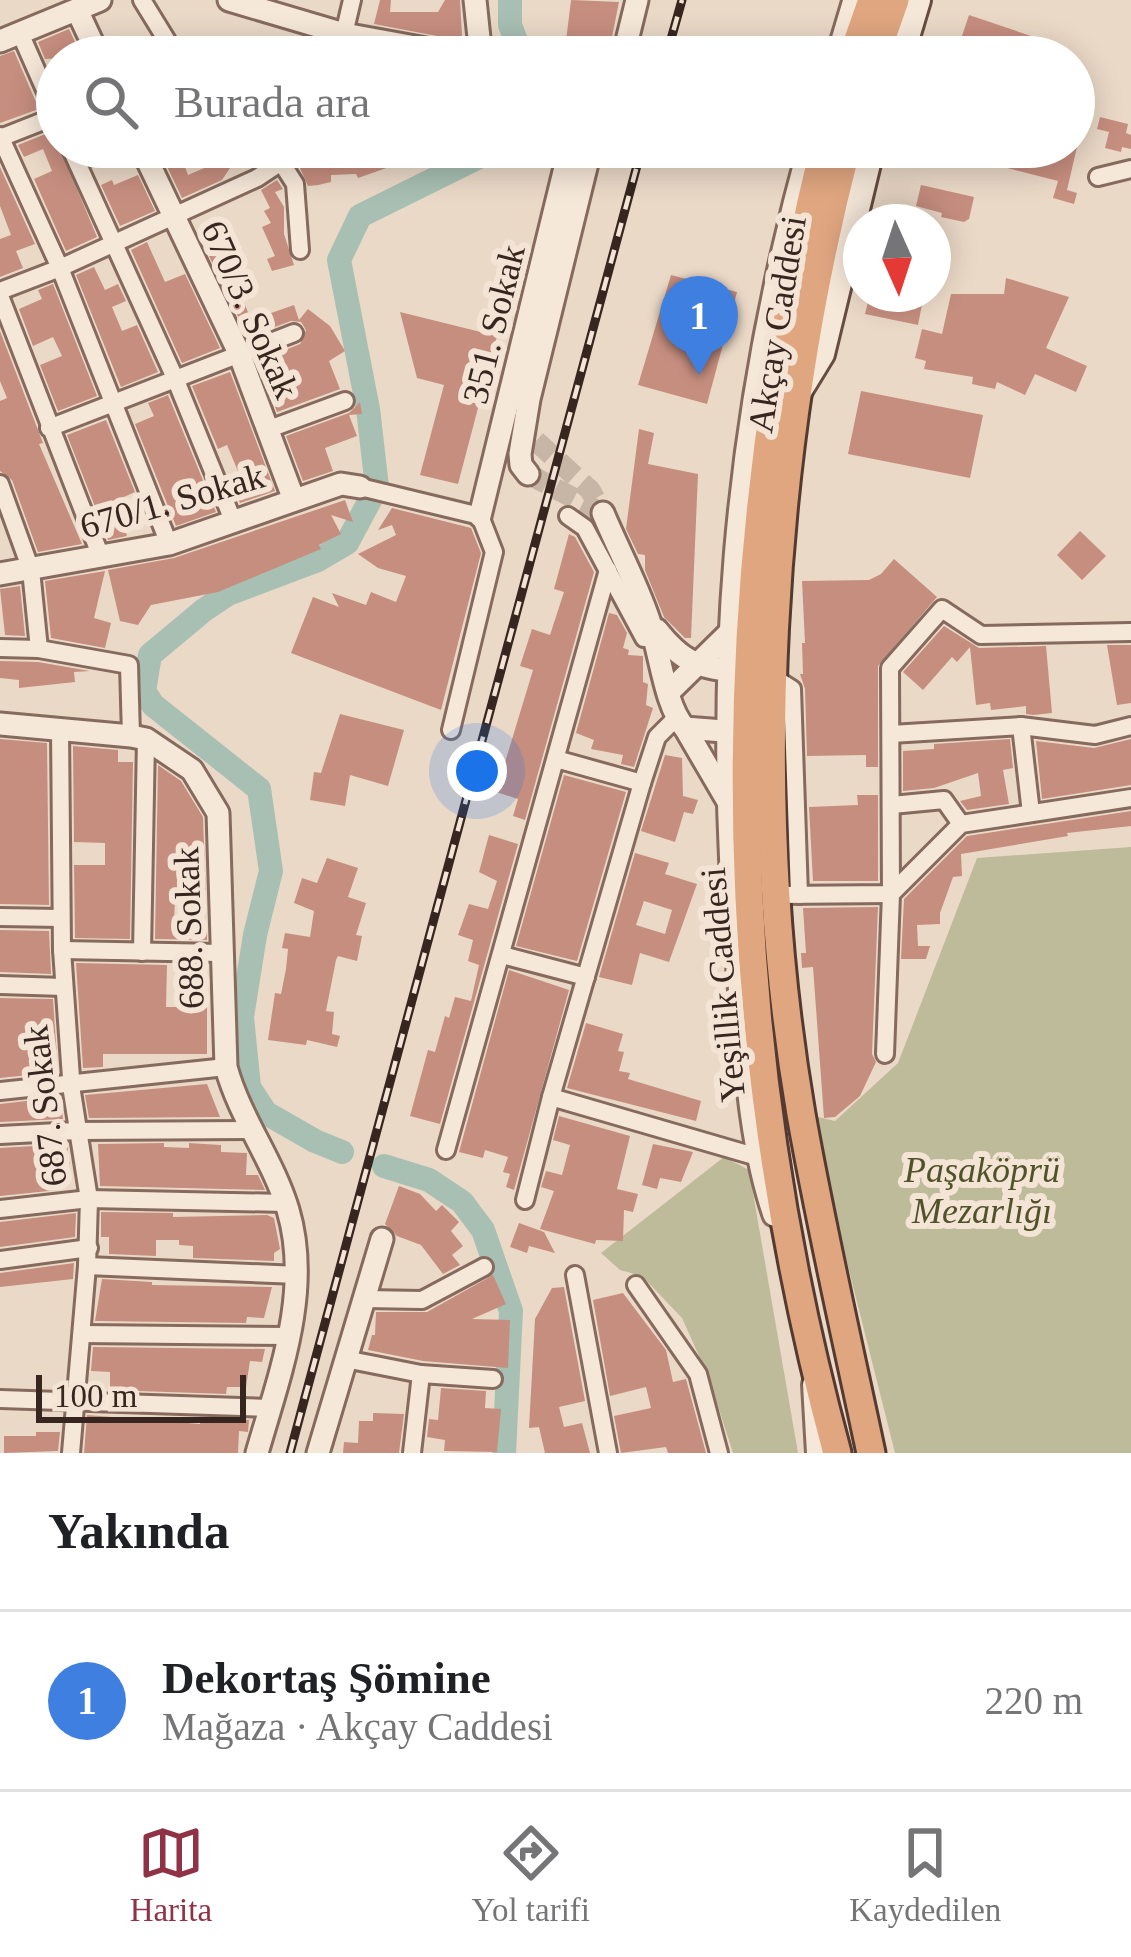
<!DOCTYPE html>
<html lang="tr">
<meta charset="utf-8">
<style>
body{margin:0;font-family:"Times New Roman",serif;background:#f6f6f6;color:#202124}
.compass{position:absolute;left:843px;top:204px;width:108px;height:108px;border-radius:50%;background:#fff;box-shadow:0 6px 30px #0003;rotate:177deg}
.scale{position:absolute;left:36px;bottom:30px;width:210px;box-sizing:border-box;padding-left:12px;border:6px solid #372620;border-top:0;font-size:33px;line-height:42px;white-space:nowrap;color:#372620;-webkit-text-stroke:9px #f3e4d6;paint-order:stroke}
.you{position:absolute;left:477px;top:771px;width:42px;height:42px;margin:-30px;border:9px solid #fff;border-radius:50%;background:#1a73e8;box-shadow:0 0 0 18px #1a73e833}
.badge{display:grid;place-items:center;width:78px;height:78px;border-radius:50%;background:#903246;color:#fff;font-size:39px;font-weight:700}
.pin{position:absolute;translate:-50% -99px;filter:drop-shadow(0 3px 6px #0008)}
.pin::after{content:'';position:absolute;top:63px;width:42px;height:36px;background:inherit;clip-path:polygon(0 0,100% 0,50% 100%)}
.list{margin:0;padding:0;list-style:none}
h2{display:flex;justify-content:space-between;align-items:center;height:156px;margin:0;padding:0 48px;font-size:51px}
h2 small{font-size:39px;font-weight:400;color:#757577}
.list li{display:grid;grid-template-columns:78px 1fr auto;gap:36px;align-items:center;box-sizing:border-box;height:180px;padding:0 48px;border-top:3px solid #e0e0e0}
.list b{display:block;font-size:45px;white-space:nowrap}
.list p{margin:0;font-size:39px;white-space:nowrap;color:#757577}
.list em{font-size:39px;font-style:normal;color:#757577}
.icon{flex:none;width:66px;height:66px;fill:none;stroke:currentColor;stroke-width:2;stroke-linecap:round;stroke-linejoin:round}
.map{position:relative;flex:none;width:1131px;height:1453px;overflow:hidden}
.search{position:absolute;background:#fff;box-shadow:0 6px 30px #0003;left:36px;right:36px;top:36px;height:132px;display:flex;align-items:center;gap:30px;box-sizing:border-box;padding:0 42px;border-radius:66px;color:#757577;font-size:45px}
.sheet{height:336px;background:#fff}
nav{display:flex;justify-content:space-around;align-items:center;box-sizing:border-box;height:168px;border-top:3px solid #e0e0e0;background:#fff;font-size:33px;color:#757577}
nav a{display:grid;justify-items:center;gap:6px}
nav .on{color:#903246}
.map>svg:first-child{display:block}
.cemetery{fill:#bebb9a}
.lines{fill:none;stroke-linecap:round;stroke-linejoin:round}
.river{stroke:#a8bfb3;stroke-width:24}
.building{fill:#c68e7f;fill-rule:evenodd}
.tertiary-tunnel{stroke:#c7b5a6;stroke-width:21;stroke-dasharray:21 10;stroke-linecap:butt}
.minor-casing{stroke:#856a5d;stroke-width:22}
.tertiary-casing{stroke:#856a5d;stroke-width:27}
.secondary-casing{stroke:#674c41;stroke-width:30}
.trunk-casing{stroke:#543a31;stroke-width:33}
.minor{stroke:#f6e8d9;stroke-width:16}
.tertiary{stroke:#f6e8d9;stroke-width:21}
.secondary{stroke:#f6e8d9;stroke-width:24}
.trunk{stroke:#e0a680;stroke-width:27}
.rail-casing{stroke:#372620;stroke-width:9}
.rail{stroke:#f3e4d6;stroke-width:4.5;stroke-dasharray:14;stroke-linecap:butt}
.labels{text-anchor:middle;stroke-width:12;stroke-linejoin:round;paint-order:stroke}
.street-label{font-size:36px;fill:#372620;stroke:#f3e4d6}
.park-label{font-size:36px;font-style:italic;fill:#505228;stroke:#f3e4d6}
</style>
<div class="map">
<svg width="1131" height="1453" viewBox="0 0 1131 1453">
<rect width="100%" height="100%" fill="#ebd9c7"/>
<g class="cemetery">
<path d="M1131 847V1453H895L810 1115 835 1121 898 1063 977 858Z"/>
<path d="M724 1157 749 1170 798 1453H733L709 1378 682 1318 642 1276 620 1270 601 1253Z"/>
</g>
<g class="lines">
<g class="river">
<path d="M510 0V25L522 57"/>
<path d="M342 1152 315 1141 266 1113 249 1087 242 1017 255 935 271 871 259 789 153 705 144 691 150 655 204 610 228 594 318 560 347 543 377 487 368 409 339 260 360 216 481 156 488 147"/>
<path d="M384 1166 429 1180 462 1202 483 1230 511 1311 504 1453"/>
</g>
</g>
<g class="building">
<path d="M380 0H391L390 12H438L445 0H460L462 35 458 40 374 24Z"/>
<path d="M571 0 619 2 608 57 589 53 588 57H564Z"/>
<path d="M969 15 1034 37 1027 57 956 54Z"/>
<path d="M69 29 82 57 45 59 38 42Z"/>
<path d="M14 51 39 109 0 123V56Z"/>
<path d="M1100 117 1128 124 1126 133 1131 135V149L1122 147 1121 152 1105 148 1109 132 1097 129Z"/>
<path d="M53 131 97 237 66 251 34 179 52 171 43 149 24 157 18 145Z"/>
<path d="M202 147H244L222 180 182 198 163 158 169 155 173 163 182 159 188 175 223 160Z"/>
<path d="M383 147H448L424 158 393 159 395 165 358 178 356 174 331 175V182L318 185 308 186 300 168 335 167 369 157 368 152Z"/>
<path d="M940 147H1077L1067 190 1077 193 1074 204 1053 198 1058 181 940 151Z"/>
<path d="M0 167 35 244 16 251 23 268 0 277V239L11 235 0 206Z"/>
<path d="M138 175 155 211 120 226 101 185 112 180 114 185Z"/>
<path d="M277 180 283 189 275 192 284 207V234L294 265 272 271 267 259 275 256 262 227 271 223 264 211 270 208 261 190Z"/>
<path d="M921 185 974 197 969 219 964 222 941 217 942 213 916 206Z"/>
<path d="M147 242 165 282 185 274 220 348 182 363 131 250Z"/>
<path d="M235 245 244 266 236 269 245 289 240 292 251 320 294 305 299 320 308 309 330 326 345 351 329 361 340 389 277 412 258 361 300 344 306 330 301 322 291 321 248 337 209 256Z"/>
<path d="M94 267 105 290 118 284 126 301 112 307 122 331 137 325 158 372 121 387 76 275Z"/>
<path d="M671 275 737 292 707 404 638 385Z"/>
<path d="M1006 278 1069 297 1046 348 1087 366 1076 392 1035 374 1025 395 997 382 995 389 972 384 973 377 924 369 926 361 915 358 922 329 942 334 951 294H1004Z"/>
<path d="M53 284 97 396 58 411 40 365 62 356 53 337 33 346 19 309 42 299 38 290Z"/>
<path d="M870 294H924L918 325 865 314Z"/>
<path d="M400 312 497 336 458 484 420 475 444 385 417 378Z"/>
<path d="M0 331 43 443 39 444 82 544 38 552 12 480 0 471V401L7 398 0 381Z"/>
<path d="M230 372 275 491 240 503 230 480 240 476 227 445 218 449 192 386Z"/>
<path d="M861 391 983 415 970 478 848 454Z"/>
<path d="M168 395 216 512 176 526 135 424 154 416 148 403Z"/>
<path d="M360 402 362 414 349 415 357 436 325 448 333 471 303 481 286 436 349 413Z"/>
<path d="M106 420 135 492 115 501 127 536 108 540 67 435Z"/>
<path d="M639 429 654 433 648 464 698 474 691 638H685L664 617 645 570V555L638 554 626 529Z"/>
<path d="M345 500 353 522 331 515 341 534 319 545 321 549 218 592 151 605 138 625 120 621 108 570 174 558Z"/>
<path d="M392 508 471 528 481 553 441 710 291 653 313 597 339 607 332 593 366 605 371 592 396 602 406 576 378 568 358 554 396 535 392 525 378 530Z"/>
<path d="M1080 531 1106 556 1082 580 1057 555Z"/>
<path d="M569 534 575 537 594 572 525 820 513 816 518 799 496 792 533 670 520 666 532 629 550 635 564 592 554 589Z"/>
<path d="M894 559 937 597 878 666V767H866V755L807 756 805 689 800 674H803L802 643H805L802 581 869 580 881 574Z"/>
<path d="M105 571 94 618 111 623 105 648 51 638 45 581Z"/>
<path d="M20 586 25 636 5 635 0 589Z"/>
<path d="M609 613 617 615 627 633 623 648 629 650 628 655 643 656V682L648 684 646 705 653 708 634 767 621 764 623 755 591 749 594 740 576 733Z"/>
<path d="M944 626 979 648 1046 646 1052 713 1033 715 1026 714V706L991 710 990 703 976 705 970 647 957 662 952 657 923 690 903 672Z"/>
<path d="M1107 645H1131V703L1117 705Z"/>
<path d="M0 661 38 662 90 671 74 672 75 682 19 688V680L0 678Z"/>
<path d="M340 714 404 730 388 786 350 775 345 806 310 800 314 772 321 773Z"/>
<path d="M0 739 47 743 49 905 0 904Z"/>
<path d="M1010 739 1013 768 1003 770 1009 804 967 810 960 801 981 796 978 773 934 788 903 791V751L934 749V744Z"/>
<path d="M1131 739V785L1042 799 1036 741 1094 748Z"/>
<path d="M73 746 118 750V762H133L130 939 75 938 74 865H105V843L74 842Z"/>
<path d="M665 755 682 758 683 796 698 800 693 814 684 812 675 842 641 831Z"/>
<path d="M158 765 181 781 203 817 206 896H175L174 924 207 925V940L155 939Z"/>
<path d="M564 775 626 792 577 961 516 946Z"/>
<path d="M857 795H878V881H813L809 807 858 805Z"/>
<path d="M1131 811V826L1067 833 1068 836 961 854 962 876 953 877 940 913V924L917 925 918 946H930L926 959H901L904 899 967 836Z"/>
<path d="M489 835 518 844 440 1124 410 1116 428 1050 435 1052 445 1016 449 1018 455 997 471 1001 479 965 468 961 473 940 458 935 469 904 488 909 497 881 479 872Z"/>
<path d="M635 853 669 863 665 874 697 884 669 962 640 953 632 985 599 977ZM644 901 672 910 665 934 636 925Z"/>
<path d="M327 858 358 868 348 897 366 903 356 935 362 936 357 961 338 956 336 960 326 1011 334 1012 332 1034 340 1036 337 1047 307 1040 306 1045 268 1040 275 993 281 994 286 969 288 949 282 948 285 933 310 937 314 911 294 903 302 878 317 883Z"/>
<path d="M878 907 872 1054 876 1062 860 1096 835 1117 824 1118 813 967 802 968 801 953H806L803 908Z"/>
<path d="M0 930 49 931 51 974 0 972Z"/>
<path d="M76 963 167 965 166 1007H207V1054H103V1067L83 1068Z"/>
<path d="M509 970 569 990 514 1190 506 1187 510 1174 503 1172 508 1157 485 1150 483 1158 459 1152Z"/>
<path d="M0 998 53 999 58 1072 0 1078Z"/>
<path d="M586 1023 623 1034 618 1051 624 1052 619 1071 630 1073 628 1079 701 1101 696 1121 567 1088Z"/>
<path d="M207 1084 220 1117 89 1118 85 1095Z"/>
<path d="M60 1097 63 1119 0 1122V1104Z"/>
<path d="M559 1116 630 1136 617 1189 638 1194 633 1212 624 1210 623 1241 596 1240 595 1244 540 1229 554 1191 541 1187 546 1171 562 1175 570 1145 553 1140Z"/>
<path d="M164 1143V1147L189 1148V1143L221 1145V1152L247 1153 246 1175H258L265 1190 100 1186 98 1144Z"/>
<path d="M67 1144 70 1164 56 1165 58 1190 0 1196V1148Z"/>
<path d="M653 1144 693 1152 681 1182 660 1178 657 1189 642 1185Z"/>
<path d="M399 1186 420 1194 436 1211 442 1205 459 1222 451 1231 463 1246 452 1255 460 1265 443 1274 421 1245 397 1236 385 1224Z"/>
<path d="M101 1212 173 1213V1217L267 1215 274 1218 280 1249 274 1253V1261L193 1258V1246L179 1245V1240H156V1256L109 1254V1237H101Z"/>
<path d="M76 1213 75 1237 0 1247V1222Z"/>
<path d="M519 1223 544 1232 555 1253 529 1246 527 1253 510 1247Z"/>
<path d="M74 1263 73 1279 0 1287V1273Z"/>
<path d="M493 1275 506 1304 472 1319 510 1320 508 1368 423 1361 368 1350 372 1335H375L376 1312H427Z"/>
<path d="M102 1279 152 1282V1285L272 1287 264 1318 247 1317 246 1323 95 1321Z"/>
<path d="M564 1287 585 1401 559 1407 564 1427 582 1423 590 1453H545L539 1427 529 1428 535 1319 552 1288Z"/>
<path d="M623 1293 666 1350 673 1382 686 1379 706 1453H668L666 1447 621 1453 614 1416 651 1408 646 1387 610 1396 593 1300Z"/>
<path d="M93 1347 265 1349 262 1362 250 1361 246 1387H227L226 1394 110 1390V1372L91 1371Z"/>
<path d="M441 1388 486 1391 485 1408 501 1409 497 1452 444 1451 445 1440 427 1437 429 1419 438 1420Z"/>
<path d="M373 1413 404 1414 399 1453H343L344 1442 358 1443 359 1421H373Z"/>
<path d="M87 1415 200 1424 201 1418 249 1420 248 1432 239 1431 238 1453H84Z"/>
<path d="M36 1432H60L58 1451 4 1453V1436H36Z"/>
</g>
<g class="lines">
<g class="tertiary-tunnel">
<path d="M536 441 590 490 603 513"/>
<path d="M528 474 602 513"/>
</g>
<g class="minor-casing">
<g id="minor">
<path d="M142 0 177 57"/>
<path d="M20 33 57 117"/>
<path d="M344 34 352 0"/>
<path d="M0 136 60 268 169 544"/>
<path d="M0 138 56 116"/>
<path d="M70 147 175 378 234 523"/>
<path d="M298 147 331 155 356 147"/>
<path d="M281 162 295 184 300 250"/>
<path d="M1098 177 1131 169"/>
<path d="M0 291 60 268 257 178 281 162 288 147"/>
<path d="M0 296 101 557"/>
<path d="M49 428 294 333"/>
<path d="M269 429 345 401"/>
<path d="M0 484 31 570 39 649"/>
<path d="M360 487 480 516 494 552 451 730"/>
<path d="M568 516 585 528 644 638H654"/>
<path d="M0 648 39 649 129 665 131 736"/>
<path d="M773 677 792 689 799 895"/>
<path d="M1021 726 1031 813"/>
<path d="M60 728 62 950 72 1092 89 1199 87 1266 71 1453"/>
<path d="M891 734 1021 726 1095 735 1131 726"/>
<path d="M556 759 642 783"/>
<path d="M892 805 944 800 961 824"/>
<path d="M778 895 891 894 890 668 942 609 981 635 1131 632"/>
<path d="M0 917 61 918"/>
<path d="M62 950 221 953"/>
<path d="M142 952 146 739"/>
<path d="M502 955 586 977"/>
<path d="M0 985 64 987"/>
<path d="M885 1054 891 894 961 824 1131 798"/>
<path d="M0 1091 226 1067"/>
<path d="M551 1097 761 1158"/>
<path d="M0 1135 77 1131 250 1130"/>
<path d="M446 1150 608 570"/>
<path d="M525 1200 551 1097 642 783 657 737 676 718"/>
<path d="M0 1209 89 1199 285 1203"/>
<path d="M0 1260 89 1248"/>
<path d="M87 1266 298 1275"/>
<path d="M575 1275 608 1453"/>
<path d="M636 1285 698 1374 719 1453"/>
<path d="M365 1299 422 1300 484 1267"/>
<path d="M82 1334 289 1336"/>
<path d="M345 1359 421 1374 493 1379"/>
<path d="M811 1384 815 1453"/>
<path d="M0 1399 270 1408"/>
<path d="M412 1453 421 1374"/>
</g>
</g>
<g class="tertiary-casing">
<g id="tertiary">
<path d="M229 0 344 34 470 57"/>
<path d="M475 0 481 57"/>
<path d="M77 10 99 57"/>
<path d="M0 41 100 0"/>
<path d="M623 57 637 0"/>
<path d="M837 57 854 0"/>
<path d="M141 147 239 353 294 500"/>
<path d="M528 474 521 465 520 454 529 399 591 147"/>
<path d="M603 513C618 549 637 584 649 620 660 652 665 707 685 728L736 732"/>
<path d="M480 516 570 147"/>
<path d="M0 574 169 544 341 484 360 487"/>
<path d="M657 630C683 663 697 666 736 672"/>
<path d="M670 691 727 635"/>
<path d="M0 724 131 736 146 739 192 770 218 813 226 1067C240 1118 273 1160 288 1210 312 1291 279 1376 257 1453"/>
<path d="M685 728 727 800"/>
<path d="M774 1215C748 1139 745 1050 738 971 713 683 732 426 809 147"/>
<path d="M318 1453 382 1239"/>
</g>
</g>
<g class="secondary-casing">
<g id="secondary">
<path d="M901 57 918 0"/>
<path d="M800 390 822 354 872 147"/>
</g>
</g>
<g class="trunk-casing">
<g id="trunk">
<path d="M852 57 872 0"/>
<path d="M875 57 895 0"/>
<path d="M824 147C717 584 719 1018 837 1453"/>
<path d="M847 147C768 450 748 805 801 1114 821 1227 847 1340 871 1453"/>
</g>
</g>
<use href="#minor" class="minor"/>
<use href="#tertiary" class="tertiary"/>
<use href="#secondary" class="secondary"/>
<use href="#trunk" class="trunk"/>
<g class="rail-casing">
<g id="rail">
<path d="M666 57 682 0"/>
<path d="M290 1453 642 147"/>
</g>
</g>
<use href="#rail" class="rail"/>
</g>
<g class="labels">
<g class="street-label">
<text transform="translate(251 309) rotate(66)" y="13">670/3. Sokak</text>
<text transform="translate(493 324) rotate(-76)" y="13">351. Sokak</text>
<text transform="translate(776 324) rotate(-81)" y="13">Akçay Caddesi</text>
<text transform="translate(172 500) rotate(-16)" y="13">670/1. Sokak</text>
<text transform="translate(188 928) rotate(-92)" y="13">688. Sokak</text>
<text transform="translate(722 985) rotate(-95)" y="13">Yeşillik Caddesi</text>
<text transform="translate(44 1106) rotate(-97)" y="13">687. Sokak</text>
</g>
<g class="park-label">
<text x="982" y="1182">Paşaköprü<tspan x="982" dy="41">Mezarlığı</tspan></text>
</g>
</g>
</svg>
<svg class="compass" viewBox="-18 -18 36 36"><path d="M0-13l5 13h-10z" fill="#e53935"/><path d="M0 13l5-13h-10z" fill="#757577"/></svg>
<div class="scale">100 m</div>
<div class="you"></div>
<div class="pin badge" style="left:699px;top:375px;background:#3f7fe0">1</div>
<div class="search"><svg class="icon" aria-label="search" viewBox="0 0 24 24"><circle cx="10" cy="10" r="6"/><path d="M15 15l6 6"/></svg>Burada ara</div>
</div>
<section class="sheet">
<h2>Yakında<small></small></h2>
<ul class="list">
<li><span class="badge" style="background:#3f7fe0">1</span><div><b>Dekortaş Şömine</b><p>Mağaza · Akçay Caddesi</p></div><em>220 m</em></li>
</ul>
</section>
<nav>
<a class="on"><svg class="icon" aria-label="map" viewBox="0 0 24 24"><path d="M3 6l6-2 6 2 6-2v14l-6 2-6-2-6 2zM9 4v14M15 6v14"/></svg>Harita</a>
<a><svg class="icon" aria-label="directions" viewBox="0 0 24 24"><path d="M12 3l9 9-9 9-9-9zM9 14v-3h6M13 9l2 2-2 2"/></svg>Yol tarifi</a>
<a><svg class="icon" aria-label="saved" viewBox="0 0 24 24"><path d="M7 4h10v16l-5-4-5 4z"/></svg>Kaydedilen</a>
</nav>
